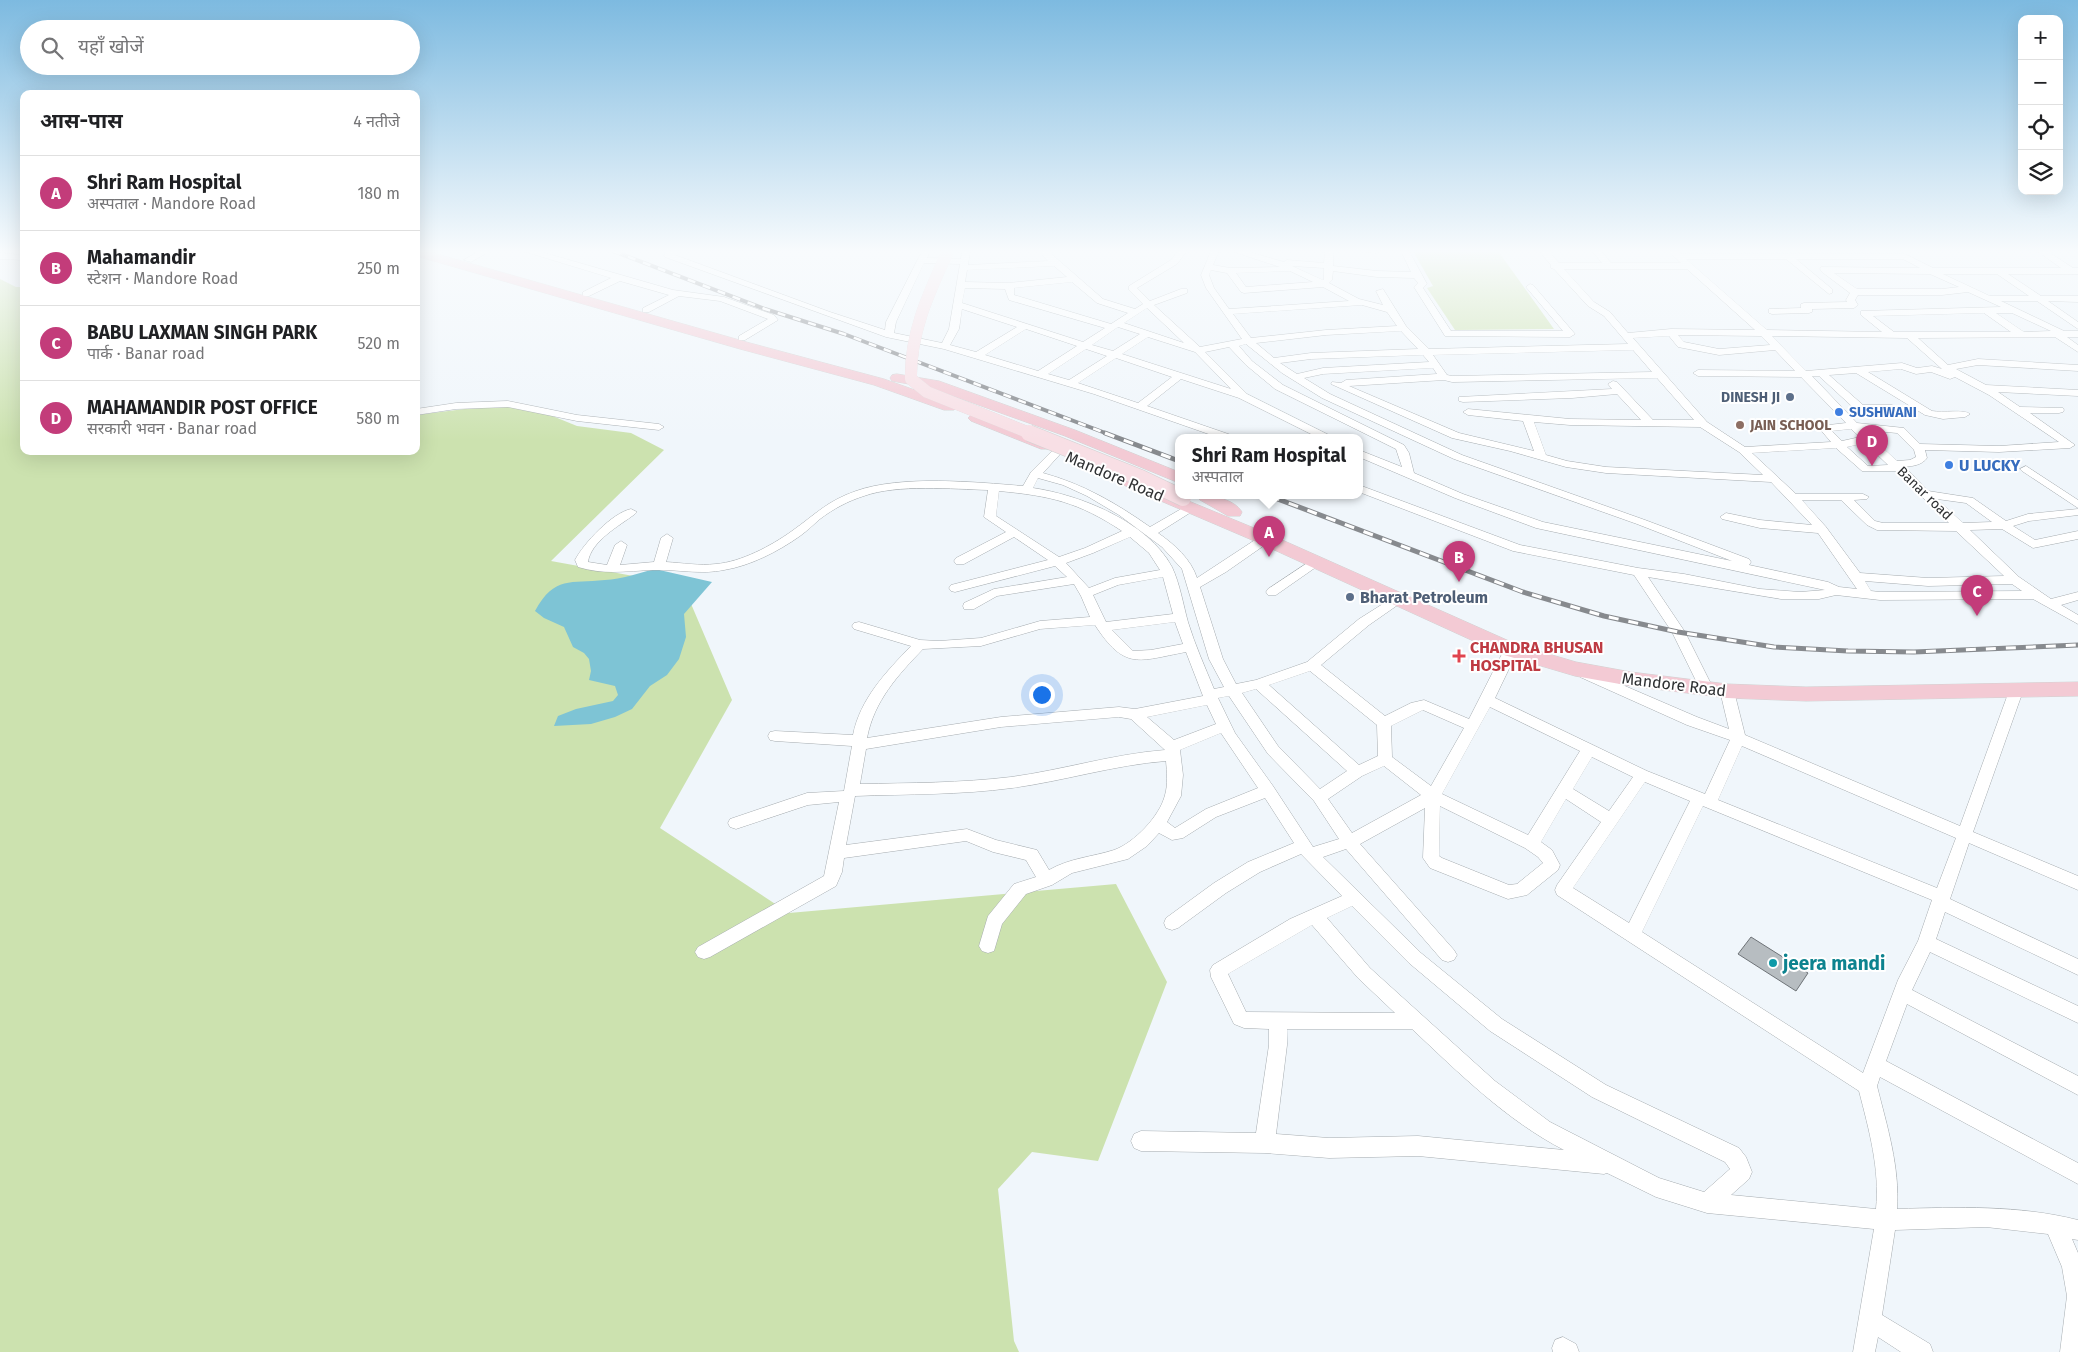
<!DOCTYPE html>
<html lang="hi">
<meta charset="utf-8">
<style>
body{margin:0;font-family:"Fira Sans","Noto Sans Devanagari",sans-serif;background:#f2f2f2;color:#202124}
.controls{position:absolute;right:15px;top:15px;display:grid;overflow:hidden;border-radius:10px;box-shadow:0 5px 20px #0002}
.controls button{width:45px;height:45px;display:grid;place-items:center;padding:0;border:0;border-bottom:1px solid #e0e0e0;background:#fff;color:#202124;font:25px sans-serif}
.you{position:absolute;left:1041px;top:694px;width:18px;height:18px;margin:-12px;border:4px solid #fff;border-radius:50%;background:#1a73e8;box-shadow:0 0 0 8px #1a73e833}
.badge{display:grid;place-items:center;width:32px;height:32px;border-radius:50%;background:#c33c7a;color:#fff;font-size:16px;font-weight:700}
.pin{position:absolute;translate:-50% -41px;filter:drop-shadow(0 1px 2px #0008)}
.pin::after{content:'';position:absolute;top:26px;width:18px;height:15px;background:inherit;clip-path:polygon(0 0,100% 0,50% 100%)}
.popup{position:absolute;left:1175px;top:434px;width:188px;height:65px;box-sizing:border-box;display:grid;place-content:center;border-radius:10px;background:#fff;filter:drop-shadow(0 1px 4px #0005);font-size:16px;white-space:nowrap;color:#757577}
.popup b{font-size:19px;color:#202124}
.popup::after{content:'';position:absolute;left:50%;top:100%;margin-left:-10px;border:10px solid transparent;border-top-color:#fff}
.list{margin:0;padding:0;list-style:none}
h2{display:flex;justify-content:space-between;align-items:center;height:65px;margin:0;padding:0 20px;font-size:21px}
h2 small{font-size:16px;font-weight:400;color:#757577}
.list li{display:grid;grid-template-columns:32px 1fr auto;gap:15px;align-items:center;box-sizing:border-box;height:75px;padding:0 20px;border-top:1px solid #e0e0e0}
.list b{display:block;font-size:19px;white-space:nowrap}
.list p{margin:0;font-size:16px;white-space:nowrap;color:#757577}
.list em{font-size:16px;font-style:normal;color:#757577}
.icon{flex:none;width:28px;height:28px;fill:none;stroke:currentColor;stroke-width:2;stroke-linecap:round;stroke-linejoin:round}
.map{position:relative;flex:none;width:2078px;height:1352px;overflow:hidden}
.search{position:absolute;background:#fff;box-shadow:0 5px 20px #0002;left:20px;top:20px;width:400px;height:55px;display:flex;align-items:center;gap:12px;box-sizing:border-box;padding:0 18px;border-radius:28px;color:#757577;font-size:19px}
.panel{position:absolute;background:#fff;box-shadow:0 5px 20px #0002;left:20px;top:90px;width:400px;height:365px;border-radius:10px}
.map>svg:first-child{display:block}
.green{fill:#cce2af}
.water{fill:#7ec4d5}
.building{fill:#b7bdc1;stroke:#6e7377}
.lines{fill:none;stroke-linecap:round;stroke-linejoin:round}
.minor-casing{stroke:#a6acb0;stroke-width:1}
.highway-casing{stroke:#d1d2d2;stroke-width:1}
.minor{fill:#fff;fill-rule:evenodd}
.highway{fill:#f3cad4;fill-rule:evenodd}
.rail-far1-casing{stroke:#878a8e;stroke-width:4}
.rail-casing{stroke:#878a8e;stroke-width:5}
.rail-far1{stroke:#fff;stroke-width:2.5;stroke-dasharray:8;stroke-linecap:butt}
.rail{stroke:#fff;stroke-width:3;stroke-dasharray:10;stroke-linecap:butt}
.major-bridge-far1-casing{stroke:#d1d2d2;stroke-width:12;stroke-linecap:butt}
.major-bridge-casing{stroke:#d1d2d2;stroke-width:17;stroke-linecap:butt}
.major-bridge-far1{stroke:#f8dfe5;stroke-width:12}
.major-bridge{stroke:#f8dfe5;stroke-width:16}
.service-dot{fill:#5c6f8a;stroke:#fff;stroke-width:2}
.shop-dot{fill:#3f7fe0;stroke:#fff;stroke-width:2}
.education-dot{fill:#8d6e63;stroke:#fff;stroke-width:2}
.health-dot{fill:#e0444e;stroke:#fff;stroke-width:2}
.culture-dot{fill:#0f9aa8;stroke:#fff;stroke-width:2}
.labels{text-anchor:middle;stroke-width:4;stroke-linejoin:round;paint-order:stroke}
.far-service-label{font-size:14px;font-weight:bold;fill:#4e5e75;stroke:#fff;text-anchor:end}
.far-shop-label{font-size:14px;font-weight:bold;fill:#366cbe;stroke:#fff;text-anchor:start}
.far-education-label{font-size:14px;font-weight:bold;fill:#785e54;stroke:#fff;text-anchor:start}
.far-street-label{font-size:14px;fill:#2f3133;stroke:#fff}
.shop-label{font-size:16px;font-weight:bold;fill:#366cbe;stroke:#fff;text-anchor:start}
.street-label{font-size:16px;fill:#2f3133;stroke:#fff}
.service-label{font-size:16px;font-weight:bold;fill:#4e5e75;stroke:#fff;text-anchor:start}
.health-label{font-size:16px;font-weight:bold;fill:#be3a42;stroke:#fff;text-anchor:start}
.near-culture-label{font-size:19px;font-weight:bold;fill:#0d838f;stroke:#fff;text-anchor:start}
</style>
<div class="map">
<svg width="2078" height="1352" viewBox="0 0 2078 1352">
<rect width="100%" height="100%" fill="#f0f6fb"/>
<g class="green">
<path d="M1413 251H1498L1554 329 1455 330 1427 288 1433 286Z"/>
<path d="M0 279 16 287H24V451H416V415L497 405 545 413 577 426 631 433 664 450 551 561 683 585 732 700 660 828 789 913 1116 884 1167 982 1098 1161 1032 1152 998 1189 1014 1341 1019 1352H0Z"/>
</g>
<path class="water" d="M655 569 712 582 684 614 686 637 679 659 667 675 650 686 632 709 615 717 591 724 554 726 558 716 576 709 613 701 618 695 615 686 589 680 591 671 589 659 584 653 573 647 564 627 544 618 535 611C555 575 570 584 605 580 622 579 639 573 655 569Z"/>
<path class="building" d="M1751 937 1808 973 1796 991 1738 954Z"/>
<g class="lines">
<g class="minor-casing">
<g id="minor">
<path d="M479 251H490L471 262 464 260Z"/>
<path d="M523 251H538L673 290 724 297 774 315 778 320 745 340H739V336L768 319 720 301 679 296 649 312H643V308L669 295 620 281 589 296H583V292L611 278Z"/>
<path d="M668 251H679L675 255 830 312 885 330 886 322 922 251H930L927 258 961 259 962 251H970L968 265 1048 261 1038 251H1048L1103 299 1135 309 1143 304 1129 290V286L1171 260 1178 251H1187L1177 264 1137 288 1150 301 1181 289H1187V293L1154 305 1200 347 1242 339 1206 288 1201 275 1211 251H1219L1213 265 1230 268 1280 267 1231 251H1246L1284 262 1287 260 1324 263 1325 251H1333V266L1377 271 1411 272 1401 251H1409L1427 284 1423 288 1451 331H1563L1526 287 1530 284 1533 285 1575 334 1570 337 1445 336 1414 287 1418 283 1414 278 1377 277 1333 271 1332 280 1329 283 1359 299 1383 305 1376 291 1383 289 1406 326 1429 349 1628 344 1604 316 1588 306 1554 269 1551 268V265L1539 251H1548L1559 263H1602L1592 251H1601L1611 263H1681L1668 251H1677L1681 254H1905L1933 268H2061L2037 251H2047L2073 268H2078V274H2008L2041 296H2078V302L2048 301 2078 322V329L2037 301H2001L2064 331H2078V337H2067L2078 345V352L2055 337 1918 338 1948 365 1978 359 2078 365V371L1978 365 1956 369 1986 385 2078 390V396L1998 392 2020 407 2063 408 2064 410 2063 412 2059 413H2030L2075 445 2070 448 1999 452 1925 450 1927 458C1922 465 1913 466 1905 467L1928 491 1973 498 2006 521 2028 514 2078 509V515L2029 521 2013 526 2035 540 2078 531V539L2033 548 2002 529 1970 530 2019 577 2051 599 2078 592V600L2061 605 2078 615V624L2033 599 1880 600 1836 595 1819 599H1781L1648 577 1685 632 1714 690 1712 693H1702L1672 632 1634 575 1513 551 1359 492V485L1520 545 1638 568 1684 574 1760 589 1800 592 1825 590 1536 528 1455 498 1359 457V450L1402 467 1396 449 1275 389 1246 365 1229 347 1205 352 1247 394 1331 436 1332 438H1319L1239 398 1181 379 1147 406 1234 436 1235 438H1220L1094 394 944 349 886 337 665 257 664 255ZM1686 259H1786L1829 294 1832 293V289L1796 259H1903L1920 268 1821 267 1820 269 1822 272 1850 293 1846 300 1847 302 1804 303 1801 304V308L1769 309V313L1772 314 1809 313 1812 312V309L1854 308 1858 305 1855 300 1858 295H1942L1968 292 2001 307 1861 311V315L1882 332 1767 330ZM924 263 960 264 949 329 942 343 894 333 896 322ZM1054 266 1067 277 1009 283 965 282 967 270ZM1292 266 1324 268V279L1323 280ZM1564 269H1687L1755 330 1671 329 1628 333 1610 312 1594 302ZM1211 270 1227 273 1241 292 1244 293 1323 287 1349 301 1229 309 1214 288 1209 275ZM1290 271 1313 282 1246 287 1236 273ZM1834 273 1930 274 1959 287 1942 289H1857ZM1943 274H1997L2029 296H1990ZM1072 282 1097 303 1128 313 1111 324 1014 295V288ZM965 288 1005 289 1009 300 1105 328 1083 342 962 303ZM1362 305 1387 312 1397 326 1326 330 1251 338 1233 314ZM1147 308 1184 343 1124 323ZM962 309 1017 327 976 352 950 345 959 329ZM1984 313 2011 332H1894L1873 316ZM1996 313H2012L2051 331 2024 332ZM1118 327 1140 334 1113 351 1092 345ZM1026 329 1077 346 1038 371 985 355ZM1401 331 1418 349 1311 353 1274 358 1256 343 1326 335ZM1678 335 1761 336 1770 345 1719 349 1684 342ZM1669 336 1678 347 1719 355 1775 350 1795 371 1698 370 1693 373 1698 376 1801 377 1846 423 1820 426 1819 428 1831 442 1745 447 1707 422 1633 338ZM1772 336 1907 338 1942 369 1932 366 1917 368 1902 363 1806 371ZM1148 337 1195 352 1231 389 1122 354ZM1246 344 1282 373 1322 398 1454 459 1637 524 1732 561 1543 522 1463 494 1414 473 1409 453 1404 445 1283 385 1252 361 1239 346ZM1086 349 1107 356 1069 380 1048 374ZM1633 350 1652 372 1452 376 1447 375 1433 355ZM1423 355 1429 362 1323 368 1297 374 1280 363 1311 359ZM1116 358 1172 377 1138 403 1078 383ZM1433 368 1437 374 1346 380 1341 383 1332 382 1331 384 1452 438 1510 451 1566 467 1606 473 1771 482 1812 525 1760 520 1726 513 1720 517 1722 519 1760 528 1818 533 1857 589 1839 587 1828 582 1749 565 1751 562 1749 559 1645 520 1462 455 1330 394 1304 378 1323 374ZM1901 369 1916 374 1931 372 1950 379 1955 377 1989 395 2059 442 1999 446 1920 444 1904 428 1857 423 1812 376H1819L1856 410 1860 411H1892L1897 408 1892 405H1863L1829 375 1856 373 1925 415 1943 419 1965 417 1970 414C1964 409 1943 413 1932 411L1868 372ZM1657 378 1694 420H1653L1617 382 1613 381 1608 384 1612 389 1459 397V401L1463 402 1572 398 1617 394 1641 420 1570 419 1468 409 1463 412 1468 415 1523 421 1534 451 1459 433 1349 386 1444 380 1452 382ZM1534 422 1570 425 1700 427 1739 452 1763 475 1606 467 1567 461 1546 455ZM1851 429 1860 437 1842 441 1832 431ZM1864 430 1897 433 1914 450 1916 457 1910 460 1897 461ZM1865 443 1888 465 1868 466 1847 447ZM1836 448 1862 471H1895L1949 523H1883L1875 521 1854 500 1867 499 1869 497 1863 494H1796L1752 453ZM1937 499 1966 503 1992 522 1963 523ZM1802 500H1841L1867 525 1877 530 1956 531 2004 576 1928 578 1860 573 1826 527ZM1865 581 1928 586 2012 584 2022 591 1880 592 1871 591Z"/>
<path d="M1361 251H1380L1376 253Z"/>
<path d="M0 253 24 255V260L0 259Z"/>
<path d="M508 401 577 415 659 424 664 427 659 430 577 421 508 407 456 409 416 415V409L456 403Z"/>
<path d="M1058 448 1063 451 1043 473C1083 484 1116 503 1150 527L1188 505H1196L1198 507 1196 509 1158 533C1174 544 1191 559 1197 578L1261 536H1269L1271 539 1269 542 1226 572 1200 587 1223 659 1236 684 1256 680 1307 662 1359 619 1397 595 1403 599 1402 602 1369 625 1321 665 1385 716 1411 703 1424 700 1469 719 1504 650 1506 647H1516L1518 650 1495 698 1647 771 1705 794 1730 740 1687 725 1580 677 1578 674 1580 671H1590L1697 717 1729 729 1720 691 1722 688H1732L1734 691 1745 735 1960 826 2009 691 2011 688H2021L2023 691 1973 832 2078 876V890L1969 843 1950 899 2078 959V975L1945 912 1936 939 2078 1006V1023L1930 952 1912 990 2078 1076V1095L1907 1004 1886 1061 2078 1163V1184L1880 1077 1877 1086C1887 1126 1900 1167 1897 1209 1958 1207 2018 1205 2078 1220V1240L2072 1239 2078 1253V1352H2060L2067 1296 2062 1267 2048 1234 1986 1227 1895 1230 1882 1315 1930 1344 1933 1352H1901L1878 1337 1875 1352H1853L1874 1229 1707 1213 1656 1197 1607 1173 1604 1174 1418 1156 1329 1158 1265 1153 1141 1151 1134 1148 1131 1141 1134 1134 1141 1131 1256 1133 1269 1045V1029L1244 1028 1234 1024 1211 977 1210 970 1213 965 1290 919 1342 896 1301 854 1260 872 1226 893 1178 928 1172 930 1166 928 1164 923 1166 918 1214 883 1248 862 1294 843 1265 798 1216 817 1183 838 1172 840 1159 833 1147 846 1128 859 1072 873 1052 885 1026 894 1002 924 994 951 988 953 982 951 979 946 988 916 1014 884 1036 877 1026 860 993 852 966 841 844 858 842 872 836 886 710 957 704 959 698 957 695 952 698 947 824 876 839 802 808 805 736 829 730 827 728 823 730 819 807 793 844 791 852 746 775 741 770 740 768 736 770 732 775 731 853 735C860 699 886 672 911 646L854 629 852 626 854 623 859 622 920 640 939 641 981 638 1040 621 1090 617 1081 596 1074 584 997 596 974 609H964L963 606 964 603 994 589 1067 577 1055 566 955 592 951 591 949 588 951 585 1048 560 1014 537 964 564H956L954 561 956 558 1006 532 984 517 988 490C953 489 897 484 864 496 848 501 833 509 820 519 813 525 807 531 800 536 779 551 750 566 724 570 701 575 677 569 653 570 626 571 603 575 578 567L575 560C584 543 612 513 631 509L637 512 635 514C619 526 591 541 588 562L607 565 615 545 621 541 627 545 620 565 654 562 661 538 667 534 673 538 666 562C683 563 699 566 716 564 741 562 771 546 792 531 816 514 827 501 856 491 901 475 975 482 1023 486L1031 472 1054 449ZM1038 478 1063 485 1087 496 1119 515 1162 547 1182 569 1209 659 1224 687 1214 689C1205 667 1195 645 1188 622 1183 604 1180 584 1172 567 1148 522 1081 495 1033 488ZM999 491C1051 496 1078 502 1122 531L1085 548 1059 557 996 516ZM1130 537 1149 553 1160 570 1115 578 1089 588 1066 563 1093 553ZM1163 577 1173 614 1106 622 1093 595 1118 585ZM1175 622 1183 644 1151 650 1133 651 1112 630ZM1095 625C1125 671 1138 661 1186 652L1203 696 1135 709 1119 707 1001 717 867 738C874 701 898 675 923 649L981 646 1040 629ZM1310 671 1377 725 1378 756 1359 765 1269 685ZM1256 689 1347 771 1320 789 1278 746 1242 693ZM1229 696 1268 754 1314 801 1339 839 1313 847 1273 786 1235 733 1218 698ZM1207 705 1216 724 1174 740 1147 717ZM1490 707 1580 751 1528 835 1442 794ZM1423 710 1464 728 1431 786 1392 757 1391 726ZM1119 717 1131 719 1165 750C1113 754 1063 770 1011 777 961 783 910 783 860 784L866 749 1001 727ZM1221 733 1258 788 1206 809 1175 828 1167 822 1181 796 1183 775 1180 750ZM1742 746 1956 838 1937 888 1718 800ZM1592 757 1633 777 1609 811 1573 789ZM1166 761C1167 772 1168 785 1165 795 1160 816 1134 843 1114 850 1092 857 1070 858 1049 870L1037 850 996 840 967 829 846 845 855 796C908 794 960 795 1012 788 1064 781 1114 765 1166 761ZM1384 766 1421 795 1352 833 1328 799 1362 776ZM1645 782 1690 801 1629 923 1573 888ZM1566 799 1601 822 1557 885 1555 890 1557 895 1859 1091C1869 1130 1880 1169 1876 1209L1731 1195 1749 1179 1752 1172 1746 1157 1739 1148 1606 1085 1502 1019 1421 953 1323 857 1346 849 1442 960 1448 962 1454 960 1457 955 1454 950 1360 844 1425 808 1423 858 1430 868 1508 899 1527 895 1558 870 1560 865 1552 850 1541 842ZM1440 806 1525 848 1538 857 1543 863 1517 884 1509 885 1442 858 1439 856ZM1703 806 1932 900 1918 941 1898 980 1863 1073 1642 932ZM1352 906 1409 963 1490 1031 1592 1097 1725 1162 1730 1169 1704 1192 1659 1178 1550 1122 1495 1081 1370 968 1327 918ZM1312 925 1358 978 1395 1013 1246 1012 1228 974ZM1287 1029H1412C1460 1074 1506 1120 1564 1150L1418 1136 1329 1138 1276 1134 1287 1045Z"/>
<path d="M2026 466 2078 500V508L2022 471 2020 469Z"/>
<path d="M1315 558 1321 562 1319 565 1276 595H1268L1266 592 1268 589Z"/>
<path d="M1563 1337 1576 1344 1579 1352H1553L1552 1348 1555 1340Z"/>
</g>
</g>
<g class="highway-casing">
<g id="highway">
<path d="M416 251H427L750 343 884 379 954 404 956 407 954 410H944L874 385 740 349 416 256Z"/>
<path d="M897 374 939 381 1075 430 1179 472V483L1065 436 931 388 892 381 890 378 892 375Z"/>
<path d="M976 413 1053 443 1055 446 1053 449H1041L971 421 968 418 971 415Z"/>
<path d="M1099 464 1271 535 1518 645 1576 662 1631 672 1727 684 1806 687 2078 682V696L1806 701 1727 698 1631 686 1575 676 1504 655 1259 543 1093 472 1091 469 1093 466Z"/>
<path d="M1198 496C1213 496 1233 498 1242 512L1240 516H1228L1200 500Z"/>
</g>
</g>
<use href="#minor" class="minor"/>
<use href="#highway" class="highway"/>
<g class="rail-far1-casing">
<path id="rail-far1" d="M613 251 765 309 844 334 1108 434"/>
</g>
<g class="rail-casing">
<g id="rail">
<path d="M1105 433 1179 461"/>
<path d="M1270 496 1523 592 1604 616 1678 632 1774 647 1848 651 1914 652 2078 645"/>
</g>
</g>
<use href="#rail-far1" class="rail-far1"/>
<use href="#rail" class="rail"/>
<g class="major-bridge-far1-casing">
<path id="major-bridge-far1" d="M948 251C929 293 910 332 911 379L927 392 1032 434"/>
</g>
<g class="major-bridge-casing">
<path id="major-bridge" d="M1029 433 1141 478 1183 498"/>
</g>
<use href="#major-bridge-far1" class="major-bridge-far1"/>
<use href="#major-bridge" class="major-bridge"/>
</g>
<linearGradient id="sky" x2="0" y2="1"><stop stop-color="#7dbae0"/><stop offset="0.57" stop-color="#f8fbfd"/><stop offset="1" stop-color="#f8fbfd" stop-opacity="0"/></linearGradient>
<rect width="2078" height="441" fill="url(#sky)"/>
<g class="service-dot">
<circle cx="1790" cy="397" r="5"/>
<circle cx="1350" cy="597" r="5"/>
</g>
<g class="shop-dot">
<circle cx="1839" cy="412" r="5"/>
<circle cx="1949" cy="465" r="5"/>
</g>
<circle class="education-dot" cx="1740" cy="425" r="5"/>
<path class="health-dot" d="M1456.5 648.5h5v5h5v5h-5v5h-5v-5h-5v-5h5z"/>
<circle class="culture-dot" cx="1773" cy="963" r="5"/>
<g class="labels">
<g class="far-service-label">
<text x="1780" y="402">DINESH JI</text>
</g>
<g class="far-shop-label">
<text x="1849" y="417">SUSHWANI</text>
</g>
<g class="far-education-label">
<text x="1750" y="430">JAIN SCHOOL</text>
</g>
<g class="far-street-label">
<text transform="translate(1925 493) rotate(44)" y="5">Banar road</text>
</g>
<g class="shop-label">
<text x="1959" y="471">U LUCKY</text>
</g>
<g class="street-label">
<text transform="translate(1115 476) rotate(23)" y="6">Mandore Road</text>
<text transform="translate(1674 684) rotate(7)" y="6">Mandore Road</text>
</g>
<g class="service-label">
<text x="1360" y="603">Bharat Petroleum</text>
</g>
<g class="health-label">
<text x="1470" y="653">CHANDRA BHUSAN<tspan x="1470" dy="18">HOSPITAL</tspan></text>
</g>
<g class="near-culture-label">
<text x="1783" y="970">jeera mandi</text>
</g>
</g>
</svg>
<div class="controls">
<button>+</button>
<button>−</button>
<button><svg class="icon" aria-label="locate" viewBox="0 0 24 24"><circle cx="12" cy="12" r="6"/><path d="M12 2v4M12 18v4M2 12h4M18 12h4"/></svg></button>
<button><svg class="icon" aria-label="layers" viewBox="0 0 24 24"><path d="M12 4l9 5-9 5-9-5zM3 14l9 5 9-5"/></svg></button>
</div>
<div class="you"></div>
<div class="pin badge" style="left:1269px;top:557px">A</div>
<div class="popup"><b>Shri Ram Hospital</b>अस्पताल</div>
<div class="pin badge" style="left:1459px;top:582px">B</div>
<div class="pin badge" style="left:1977px;top:616px">C</div>
<div class="pin badge" style="left:1872px;top:466px">D</div>
<div class="search"><svg class="icon" aria-label="search" viewBox="0 0 24 24"><circle cx="10" cy="10" r="6"/><path d="M15 15l6 6"/></svg>यहाँ खोजें</div>
<section class="panel">
<h2>आस-पास<small>4 नतीजे</small></h2>
<ul class="list">
<li><span class="badge">A</span><div><b>Shri Ram Hospital</b><p>अस्पताल · Mandore Road</p></div><em>180 m</em></li>
<li><span class="badge">B</span><div><b>Mahamandir</b><p>स्टेशन · Mandore Road</p></div><em>250 m</em></li>
<li><span class="badge">C</span><div><b>BABU LAXMAN SINGH PARK</b><p>पार्क · Banar road</p></div><em>520 m</em></li>
<li><span class="badge">D</span><div><b>MAHAMANDIR POST OFFICE</b><p>सरकारी भवन · Banar road</p></div><em>580 m</em></li>
</ul>
</section>
</div>
